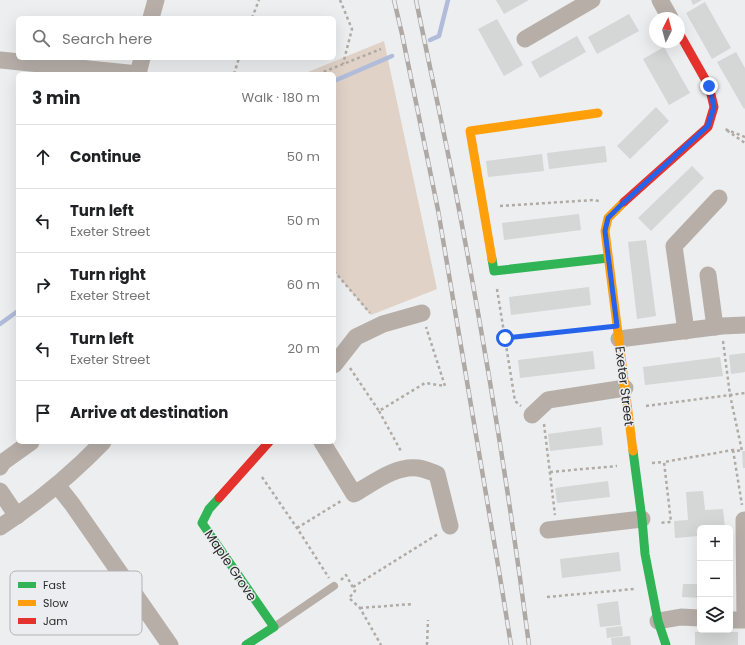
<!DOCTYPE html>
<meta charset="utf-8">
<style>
body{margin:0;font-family:Poppins,sans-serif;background:#f6f6f6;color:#202124}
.controls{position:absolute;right:12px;bottom:12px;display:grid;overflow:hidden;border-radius:6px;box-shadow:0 4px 16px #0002}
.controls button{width:36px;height:36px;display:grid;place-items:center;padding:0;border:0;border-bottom:1px solid #e0e0e0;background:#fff;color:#202124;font:20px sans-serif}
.compass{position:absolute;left:649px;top:12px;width:36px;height:36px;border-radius:50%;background:#fff;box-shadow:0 4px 16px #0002;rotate:6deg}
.stop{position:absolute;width:12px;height:12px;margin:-9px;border:3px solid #2563eb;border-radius:50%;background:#fff}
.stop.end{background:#2563eb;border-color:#fff;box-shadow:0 1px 4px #0008}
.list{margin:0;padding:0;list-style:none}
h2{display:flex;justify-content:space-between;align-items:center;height:52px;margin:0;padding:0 16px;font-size:17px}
h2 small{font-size:13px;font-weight:400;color:#757577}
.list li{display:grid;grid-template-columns:26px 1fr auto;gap:12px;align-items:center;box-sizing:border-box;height:64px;padding:0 16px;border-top:1px solid #e0e0e0}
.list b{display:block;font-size:15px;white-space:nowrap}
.list p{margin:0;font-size:13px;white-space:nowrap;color:#757577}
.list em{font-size:13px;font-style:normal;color:#757577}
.icon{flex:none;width:22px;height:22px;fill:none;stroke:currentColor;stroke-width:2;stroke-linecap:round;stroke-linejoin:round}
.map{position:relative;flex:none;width:745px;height:645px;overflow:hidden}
.search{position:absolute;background:#fff;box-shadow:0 4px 16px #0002;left:16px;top:16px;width:320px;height:44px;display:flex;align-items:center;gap:10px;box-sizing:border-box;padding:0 14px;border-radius:6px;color:#757577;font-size:15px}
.panel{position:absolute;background:#fff;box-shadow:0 4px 16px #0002;left:16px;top:72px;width:320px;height:372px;border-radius:6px}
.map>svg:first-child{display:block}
.green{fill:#e0d2c7}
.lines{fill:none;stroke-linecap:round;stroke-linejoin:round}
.stream{stroke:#b0bcd9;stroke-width:4.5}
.building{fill:#d5d6d6}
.path{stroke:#b1aba6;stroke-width:2.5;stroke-dasharray:3 3;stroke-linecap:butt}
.lane{stroke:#b7aea8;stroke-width:8}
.street{stroke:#b7aea8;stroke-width:17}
.fast{stroke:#30b455;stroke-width:9}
.slow{stroke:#ff9f0a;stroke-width:9}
.jam{stroke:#e5322d;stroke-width:9}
.rail-casing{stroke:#afa9a6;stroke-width:4.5}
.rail{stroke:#ecedf0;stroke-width:3;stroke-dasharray:9;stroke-linecap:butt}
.route{stroke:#2563eb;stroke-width:5}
.labels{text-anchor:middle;stroke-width:3;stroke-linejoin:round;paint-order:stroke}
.street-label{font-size:13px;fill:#2a2a2b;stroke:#ecedf0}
.key{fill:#ecedf0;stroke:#b2b2b5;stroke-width:1}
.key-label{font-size:11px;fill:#2a2a2b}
</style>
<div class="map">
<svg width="745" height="645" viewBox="0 0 745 645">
<rect width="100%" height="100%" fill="#edeeef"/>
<path class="green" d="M384 41 437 289 371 315 334 271V74H303Z"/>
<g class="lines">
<g class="stream">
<path d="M430 40 439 36 448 0"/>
<path d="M334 81 392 56"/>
<path d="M0 324 18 311"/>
</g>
</g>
<g class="building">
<path d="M496 0H529L504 14Z"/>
<path d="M691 0H702L693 5Z"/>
<path d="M705 2 731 48 712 59 686 13Z"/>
<path d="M629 14 639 31 597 54 588 37Z"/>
<path d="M497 19 523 65 504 76 478 29Z"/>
<path d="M577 36 586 52 540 78 531 62Z"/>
<path d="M664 47 690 93 669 105 643 59Z"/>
<path d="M736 52 745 68V108L744 109 717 62Z"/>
<path d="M656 107 669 121 630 159 617 146Z"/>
<path d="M605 146 607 162 549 169 547 153Z"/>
<path d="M542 154 544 171 488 177 486 161Z"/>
<path d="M692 166 704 178 651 231 638 218Z"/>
<path d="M579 214 581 230 504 240 502 223Z"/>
<path d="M646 240 656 316 637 319 628 242Z"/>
<path d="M589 287 591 305 511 315 509 297Z"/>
<path d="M593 351 595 369 520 378 518 360Z"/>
<path d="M745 353V372L731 374 729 355Z"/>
<path d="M720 357 723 376 645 385 643 367Z"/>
<path d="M601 427 603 445 550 451 548 434Z"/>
<path d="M742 451H745V468H743Z"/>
<path d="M608 481 610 497 557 503 555 488Z"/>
<path d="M703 491 705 510 723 509 725 528H700V530H698L699 536 675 538 674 521 688 520 686 492Z"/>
<path d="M619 552 621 571 562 578 560 559Z"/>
<path d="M683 584H700V598L682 597Z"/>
<path d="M618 601 621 625 600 627 597 604Z"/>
<path d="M622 626 623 636 607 638 606 628Z"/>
<rect x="695" y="632" width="43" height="13"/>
<path d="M630 636 631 645H612L611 638Z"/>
</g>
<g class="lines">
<g class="path">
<path d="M340 0 352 29 343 64"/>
<path d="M252 18 259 0"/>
<path d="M234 74 239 58"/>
<path d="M318 74 381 49"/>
<path d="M745 137 725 129 745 143"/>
<path d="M500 206 594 200 599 201"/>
<path d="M334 271 370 313"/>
<path d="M497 289 515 401 521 406"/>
<path d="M505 338 600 327"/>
<path d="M723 341 730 395 745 393"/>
<path d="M350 368 379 411 425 383 445 386 426 327"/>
<path d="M646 406 730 395 742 451 733 450 664 462 671 522 660 523"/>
<path d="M379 411 402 453"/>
<path d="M544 424 555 515"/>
<path d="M733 450 742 505"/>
<path d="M652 463 664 462"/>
<path d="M550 472 617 466"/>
<path d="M262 477 297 528 329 578"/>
<path d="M297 528 341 501"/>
<path d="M341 580 346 575 355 591 349 598 360 608 381 645"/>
<path d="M353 587 438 534"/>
<path d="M547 597 634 589"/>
<path d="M360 608 413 604"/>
<path d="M427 645 428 620"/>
</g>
<path class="lane" d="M274 627 334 586"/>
<g class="street">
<path d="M660 0 670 18"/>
<path d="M151 18 156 0"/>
<path d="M525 39 592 0"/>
<path d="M0 60 138 74"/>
<path d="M138 74 142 58"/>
<path d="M708 275 715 327"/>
<path d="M686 331 674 246 719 198"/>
<path d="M619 339 722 326 745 325"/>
<path d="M334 365 356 337 383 324 422 313"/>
<path d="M532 415 548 400 625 388"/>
<path d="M322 442 354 494C373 483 396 465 418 468 425 469 431 472 437 474L450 526"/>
<path d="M0 467 3 462 31 442"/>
<path d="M57 485 72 504 170 645"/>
<path d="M0 491 17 516"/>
<path d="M0 527C37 503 72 474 103 442"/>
<path d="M548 530 642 519"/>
<path d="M730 620H745L744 520H745"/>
<path d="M658 621 681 617 700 618"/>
</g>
<g class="fast">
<path d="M492 259 494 271 608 258"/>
<path d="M633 451 642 519 645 554 658 621 666 645"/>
<path d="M219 498 209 509 202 523 274 627 246 645"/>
</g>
<g class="slow">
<path d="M624 202 608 218 605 231 633 451"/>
<path d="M492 259 470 131 598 113"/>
</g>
<g class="jam">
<path d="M624 202 708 127 714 107 709 86 679 33"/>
<path d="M219 498 269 442"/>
</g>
<g class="rail-casing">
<g id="rail">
<path d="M394 0 402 34 438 210 500 577 511 645"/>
<path d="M416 0 422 29C434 87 447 146 458 204 486 350 510 498 529 645"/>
</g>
</g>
<use href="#rail" class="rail"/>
</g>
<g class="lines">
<path class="route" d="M505 338 617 326 605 231 608 218 620 206 708 126 714 107 709 86"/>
</g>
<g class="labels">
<g class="street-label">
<text transform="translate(625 386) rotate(83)" y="5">Exeter Street</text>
<text transform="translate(231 565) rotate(56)" y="5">Maple Grove</text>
</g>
</g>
<rect x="10" y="571" width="132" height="64" rx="6" class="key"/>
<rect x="18" y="582" width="18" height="6" fill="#30b455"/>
<rect x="18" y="600" width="18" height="6" fill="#ff9f0a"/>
<rect x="18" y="618" width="18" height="6" fill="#e5322d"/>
<g class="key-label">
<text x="43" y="589">Fast</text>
<text x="43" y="607">Slow</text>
<text x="43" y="625">Jam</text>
</g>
</svg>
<div class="controls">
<button>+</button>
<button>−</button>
<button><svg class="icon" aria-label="layers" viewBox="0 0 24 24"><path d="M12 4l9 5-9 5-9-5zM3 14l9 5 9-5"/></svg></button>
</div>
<svg class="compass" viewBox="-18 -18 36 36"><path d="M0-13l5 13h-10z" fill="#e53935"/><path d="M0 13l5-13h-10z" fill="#757577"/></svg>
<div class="stop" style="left:505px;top:338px"></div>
<div class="stop end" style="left:709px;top:86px"></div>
<div class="search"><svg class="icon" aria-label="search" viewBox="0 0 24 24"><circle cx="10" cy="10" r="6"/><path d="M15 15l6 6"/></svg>Search here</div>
<section class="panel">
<h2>3 min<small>Walk · 180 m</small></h2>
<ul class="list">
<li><svg class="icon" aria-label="ahead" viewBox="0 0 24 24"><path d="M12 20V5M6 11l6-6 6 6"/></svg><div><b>Continue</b></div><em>50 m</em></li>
<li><svg class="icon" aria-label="left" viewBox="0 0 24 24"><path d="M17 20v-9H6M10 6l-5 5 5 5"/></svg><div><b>Turn left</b><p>Exeter Street</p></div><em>50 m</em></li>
<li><svg class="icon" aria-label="right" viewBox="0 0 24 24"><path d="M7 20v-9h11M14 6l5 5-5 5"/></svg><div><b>Turn right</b><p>Exeter Street</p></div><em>60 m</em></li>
<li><svg class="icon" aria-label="left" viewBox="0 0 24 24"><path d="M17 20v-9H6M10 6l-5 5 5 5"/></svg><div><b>Turn left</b><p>Exeter Street</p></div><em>20 m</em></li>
<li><svg class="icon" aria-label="arrive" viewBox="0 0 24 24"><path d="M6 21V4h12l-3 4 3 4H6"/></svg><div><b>Arrive at destination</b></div></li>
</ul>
</section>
</div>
